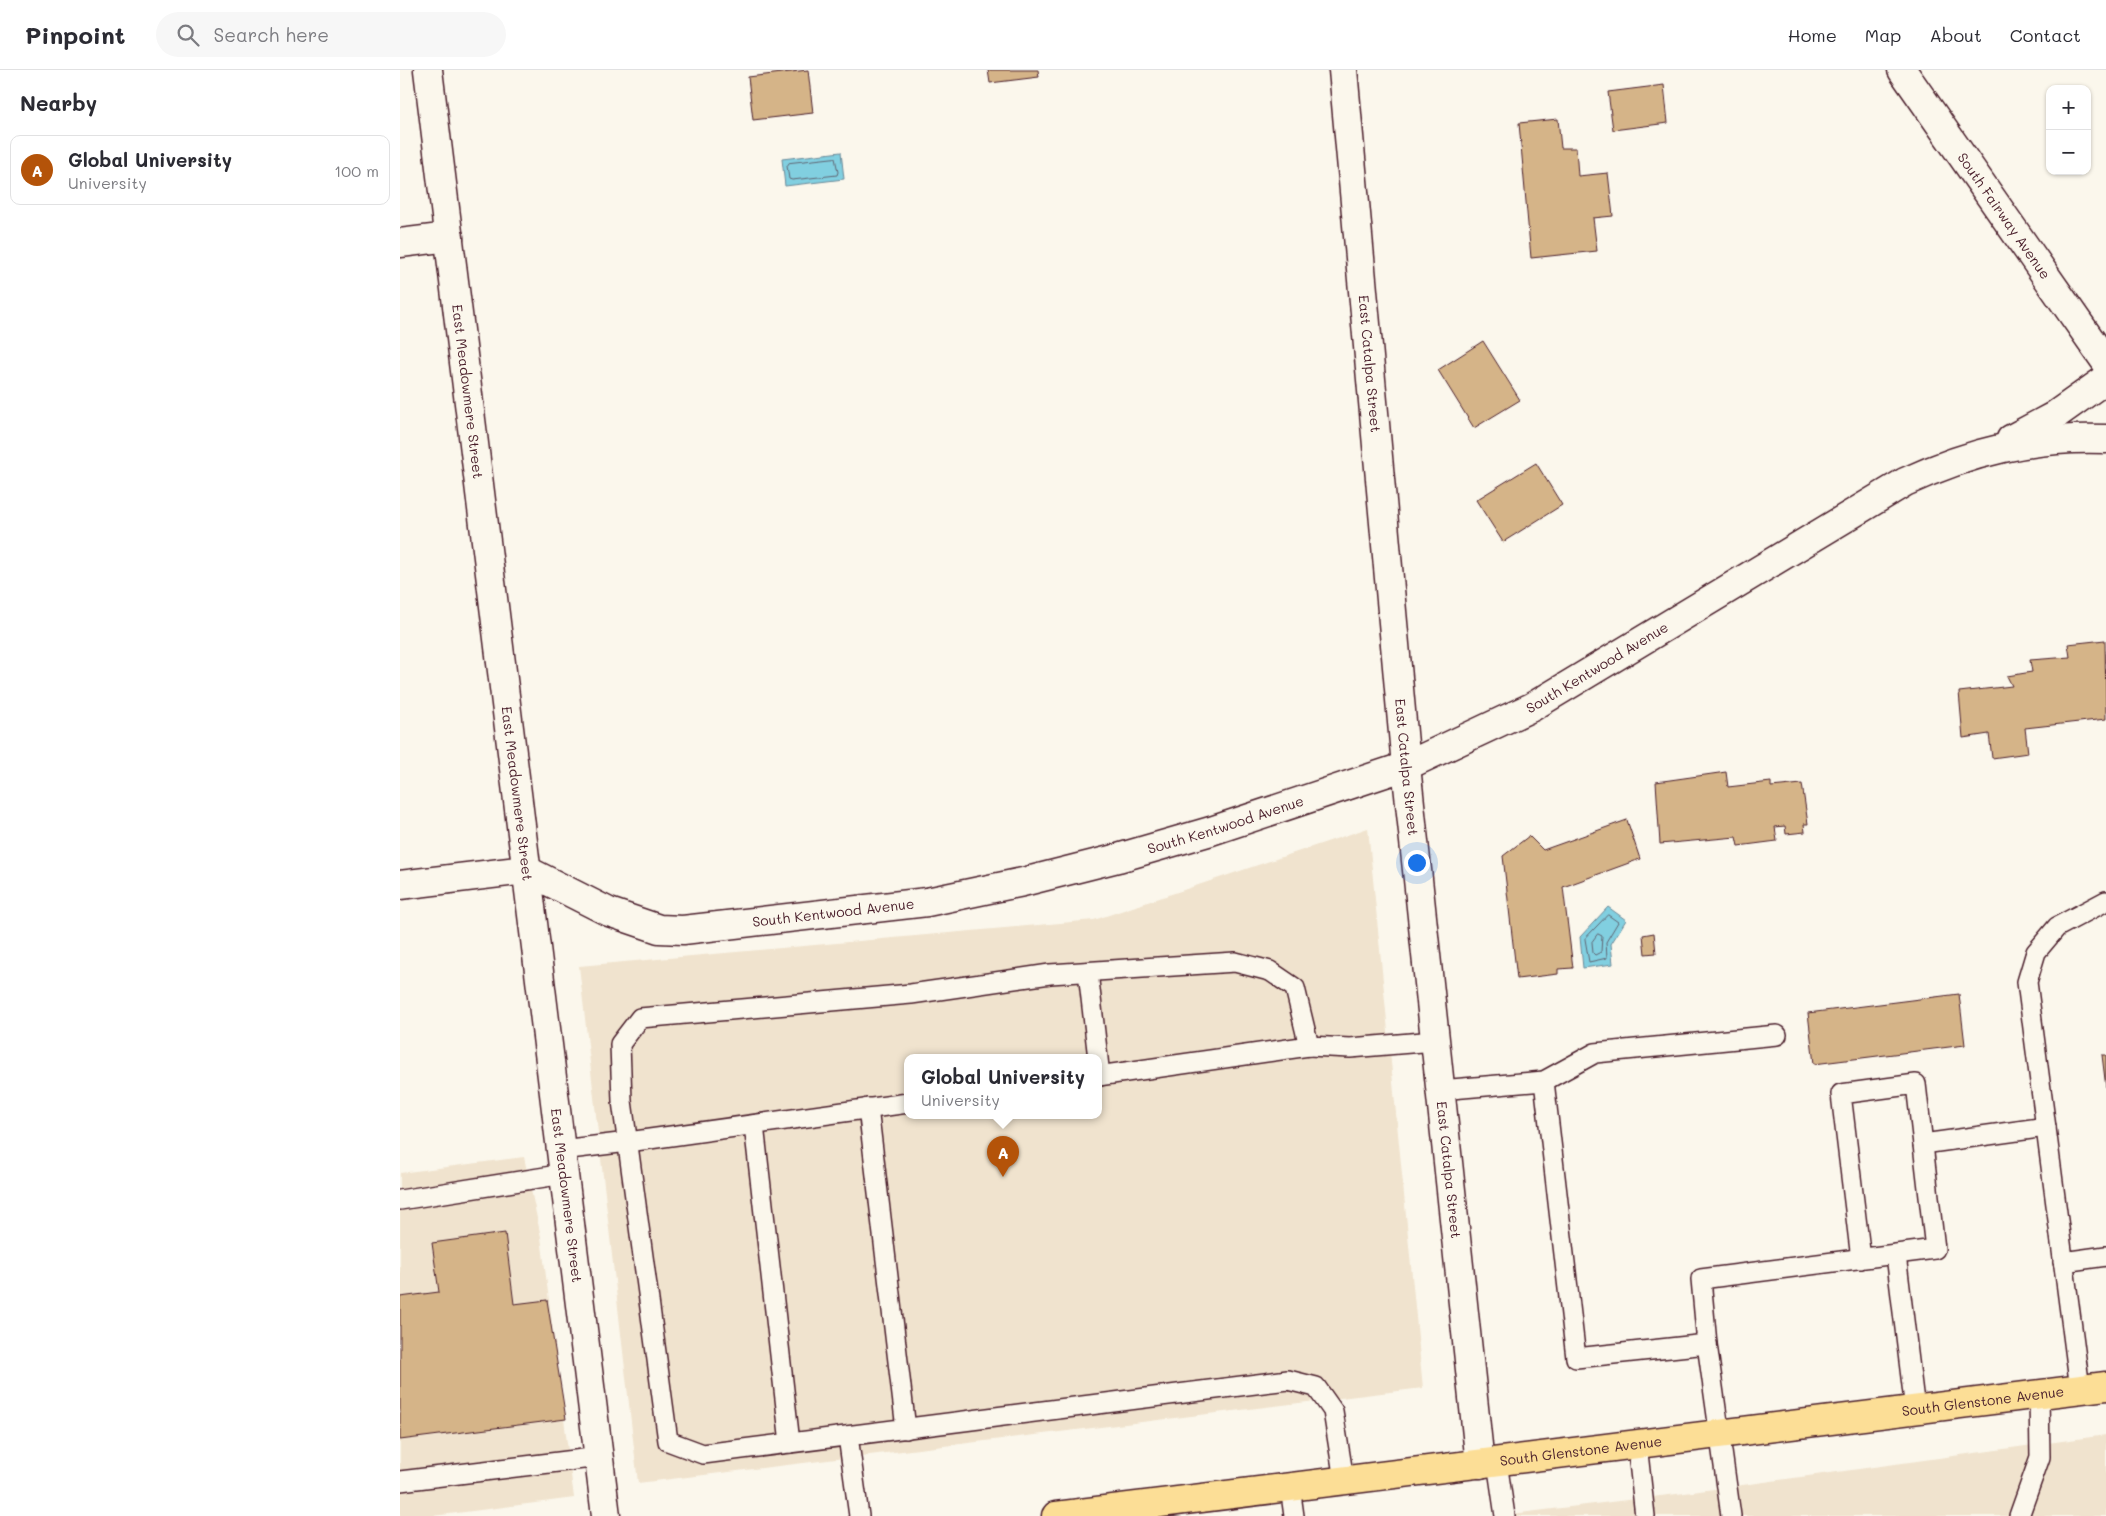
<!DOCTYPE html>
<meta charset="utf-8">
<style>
body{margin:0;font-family:Mali,sans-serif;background:#f7f7f7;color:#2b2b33}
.controls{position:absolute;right:15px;top:15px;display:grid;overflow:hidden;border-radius:10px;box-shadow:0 1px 4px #0004}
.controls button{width:45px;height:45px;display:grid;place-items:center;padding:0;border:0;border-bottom:1px solid #e1e1e2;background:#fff;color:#2b2b33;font:25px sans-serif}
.you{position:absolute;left:1016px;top:792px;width:18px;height:18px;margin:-12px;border:4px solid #fff;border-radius:50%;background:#1a73e8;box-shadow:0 0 0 8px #1a73e833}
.badge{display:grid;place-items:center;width:32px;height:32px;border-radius:50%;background:#b45309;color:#fff;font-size:16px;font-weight:700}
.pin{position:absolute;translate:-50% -41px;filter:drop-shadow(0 1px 2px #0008)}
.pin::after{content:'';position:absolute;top:26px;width:18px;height:15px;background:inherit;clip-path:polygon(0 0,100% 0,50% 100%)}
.popup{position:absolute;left:504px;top:984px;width:198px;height:65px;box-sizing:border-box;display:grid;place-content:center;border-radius:10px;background:#fff;filter:drop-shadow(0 1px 4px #0005);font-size:16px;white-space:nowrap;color:#7c7c81}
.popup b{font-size:19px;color:#2b2b33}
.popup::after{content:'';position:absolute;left:50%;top:100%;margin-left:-10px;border:10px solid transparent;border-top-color:#fff}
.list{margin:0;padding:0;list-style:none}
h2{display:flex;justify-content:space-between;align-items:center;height:65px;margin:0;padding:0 20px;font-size:21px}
h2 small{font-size:16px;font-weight:400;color:#7c7c81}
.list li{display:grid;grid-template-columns:32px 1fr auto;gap:15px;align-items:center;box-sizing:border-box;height:70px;margin:0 10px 10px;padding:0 10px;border:1px solid #e1e1e2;border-radius:10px}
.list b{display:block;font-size:19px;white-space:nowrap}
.list p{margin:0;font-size:16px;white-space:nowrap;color:#7c7c81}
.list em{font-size:16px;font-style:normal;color:#7c7c81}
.icon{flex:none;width:28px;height:28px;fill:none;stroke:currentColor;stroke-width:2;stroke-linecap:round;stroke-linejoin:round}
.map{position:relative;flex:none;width:1706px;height:1446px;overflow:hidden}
header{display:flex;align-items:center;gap:30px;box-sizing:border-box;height:70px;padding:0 25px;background:#fff;border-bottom:1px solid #e1e1e2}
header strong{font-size:24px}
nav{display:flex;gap:28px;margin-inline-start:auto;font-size:18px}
.search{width:350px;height:45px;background:#f7f7f7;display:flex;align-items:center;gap:12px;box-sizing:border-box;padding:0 18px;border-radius:28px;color:#7c7c81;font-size:19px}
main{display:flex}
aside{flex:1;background:#fff}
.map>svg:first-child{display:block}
.built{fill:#f0e3ce;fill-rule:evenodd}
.water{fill:#81cfe0;stroke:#6b8998}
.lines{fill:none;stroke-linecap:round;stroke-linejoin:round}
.shore{stroke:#606573;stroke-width:1}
.building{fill:#d5b488;stroke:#4a1f2b}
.service-casing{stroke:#4a1f2b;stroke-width:22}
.minor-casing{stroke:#4a1f2b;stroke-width:31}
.primary-casing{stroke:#4a1f2b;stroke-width:31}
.service{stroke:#fbf7ec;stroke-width:19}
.minor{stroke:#fbf7ec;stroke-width:28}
.primary{stroke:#fcde96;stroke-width:28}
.labels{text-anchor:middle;stroke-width:5;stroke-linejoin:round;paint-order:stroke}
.street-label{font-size:14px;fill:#4a1f2b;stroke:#fbf7ec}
</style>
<header>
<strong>Pinpoint</strong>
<div class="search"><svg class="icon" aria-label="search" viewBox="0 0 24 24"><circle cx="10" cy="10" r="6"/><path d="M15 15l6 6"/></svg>Search here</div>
<nav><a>Home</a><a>Map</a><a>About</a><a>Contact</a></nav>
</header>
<main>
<aside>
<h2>Nearby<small></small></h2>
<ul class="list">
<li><span class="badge">A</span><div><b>Global University</b><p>University</p></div><em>100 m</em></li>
</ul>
</aside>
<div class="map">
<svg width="1706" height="1446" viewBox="0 0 1706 1446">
<rect width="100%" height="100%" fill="#fbf7ec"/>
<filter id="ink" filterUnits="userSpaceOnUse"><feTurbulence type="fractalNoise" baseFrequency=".02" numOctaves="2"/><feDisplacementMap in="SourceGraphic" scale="10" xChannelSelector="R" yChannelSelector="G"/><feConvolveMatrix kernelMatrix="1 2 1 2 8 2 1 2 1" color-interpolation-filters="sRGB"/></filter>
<g filter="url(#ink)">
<g class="built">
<path d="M968 758 1023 1318 238 1413 179 896 694 850ZM508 988H698V1046H508Z"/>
<path d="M124 1087 141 1167 174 1428 33 1446H0V1103Z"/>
<path d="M1706 1365V1446H1096L1285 1423Z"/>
</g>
<g class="water">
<path d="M441 82 444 109 385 116 382 89Z"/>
<path d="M1208 837 1226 850 1211 874 1213 894 1183 898 1180 867Z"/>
</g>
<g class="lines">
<g class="shore">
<path d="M435 88 438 102 437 105 392 110 389 109 387 96 389 93Z"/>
<path d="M1208 845 1218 852 1206 872 1207 888 1189 892 1185 869Z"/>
<path d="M1198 864 1202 866 1201 882 1195 885 1193 883 1192 872Z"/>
</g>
</g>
<g class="building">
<path d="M408 0 413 43 353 50 348 7Z"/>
<path d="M588 0H638L639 7 590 13Z"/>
<path d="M1264 15 1268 53 1213 60 1208 22Z"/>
<path d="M1158 49 1161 78H1176L1178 106 1208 103 1213 146 1193 148 1197 181 1131 188 1119 53Z"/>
<path d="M1083 271 1120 330 1074 358 1038 300Z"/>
<path d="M1136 393 1162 435 1103 472 1076 430Z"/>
<path d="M1705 570 1706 649 1625 658 1628 683 1592 688 1589 664 1563 668 1559 622 1612 616 1607 606 1632 602 1630 590 1670 587 1668 574Z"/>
<path d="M1326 702 1328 717 1371 712V717L1402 714 1408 754H1404L1405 762 1386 764 1385 756 1375 757 1377 771 1338 776 1336 767 1260 774 1256 712Z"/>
<path d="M1227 750 1240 789 1163 817 1173 898 1158 899V904L1117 909 1103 786 1129 766 1143 780Z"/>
<path d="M1254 863 1256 883 1245 884 1243 865Z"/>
<path d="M1559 924 1565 975 1414 994 1408 943Z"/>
<path d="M1702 985H1706V1018Z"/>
<path d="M105 1163 114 1234 147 1230 166 1349 0 1370V1227L39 1222 32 1173Z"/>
</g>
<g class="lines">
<g class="service-casing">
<g id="service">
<path d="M688 902 700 1006"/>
<path d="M698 1006 909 976"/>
<path d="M1144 1011 1176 1288 1307 1274 1331 1446"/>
<path d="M1040 1020 1144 1011 1195 983 1377 965"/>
<path d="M468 1038 506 1359"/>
<path d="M354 1055 390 1373"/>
<path d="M1523 1074 1646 1057"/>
<path d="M161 1080 228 1072 508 1033"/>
<path d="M0 1130 164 1104"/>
<path d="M1496 1185 1515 1340"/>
<path d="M1663 1192 1706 1186"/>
<path d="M1307 1274 1301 1209 1535 1179 1516 1014 1441 1024 1461 1189"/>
<path d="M1680 1319 1627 912 1636 882 1657 857 1706 831"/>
<path d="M448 1366 459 1446"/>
<path d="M1237 1374 1245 1446"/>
<path d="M1097 1392 1105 1446"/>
<path d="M944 1410 933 1341 916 1317 888 1310 303 1384 268 1371 222 1031 220 974 240 948 511 924 650 904 835 892 870 901 895 918 909 976 950 978 1035 971"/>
<path d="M0 1411 200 1387"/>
<path d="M890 1417 894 1446"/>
<path d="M1619 1446 1640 1387 1639 1325"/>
</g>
</g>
<g class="minor-casing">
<g id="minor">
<path id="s1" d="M28 0 206 1446"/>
<path id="s2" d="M943 0 1006 696 1080 1394"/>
<path id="s3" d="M1502 0 1706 292"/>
<path d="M0 173 49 167"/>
<path d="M1611 369 1654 346 1706 309"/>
<path id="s4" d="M0 815 126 800 209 842 259 859 283 860 527 832 623 812 718 788 811 761 1006 696 1132 637 1505 412C1570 382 1634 366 1706 369"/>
</g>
</g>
<g class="primary-casing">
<g id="primary">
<path id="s5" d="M656 1446 1706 1316"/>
</g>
</g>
<use href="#service" class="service"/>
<use href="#minor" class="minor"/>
<use href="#primary" class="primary"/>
</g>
</g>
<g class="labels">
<g class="street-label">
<text dy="5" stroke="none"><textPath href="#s3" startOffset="178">South Fairway Avenue</textPath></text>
<text dy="5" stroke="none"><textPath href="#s2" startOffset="295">East Catalpa Street</textPath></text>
<text dy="5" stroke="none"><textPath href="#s1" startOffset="324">East Meadowmere Street</textPath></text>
<text dy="5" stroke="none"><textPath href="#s4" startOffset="1256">South Kentwood Avenue</textPath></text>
<text dy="5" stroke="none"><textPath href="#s2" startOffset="700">East Catalpa Street</textPath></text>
<text dy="5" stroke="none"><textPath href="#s1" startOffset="729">East Meadowmere Street</textPath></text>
<text dy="5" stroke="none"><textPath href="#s4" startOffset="851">South Kentwood Avenue</textPath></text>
<text dy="5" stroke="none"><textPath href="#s4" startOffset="448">South Kentwood Avenue</textPath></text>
<text dy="5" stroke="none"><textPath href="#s2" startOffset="1105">East Catalpa Street</textPath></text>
<text dy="5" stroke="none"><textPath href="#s1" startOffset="1134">East Meadowmere Street</textPath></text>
<text dy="5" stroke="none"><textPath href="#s5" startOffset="934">South Glenstone Avenue</textPath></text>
<text dy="5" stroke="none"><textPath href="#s5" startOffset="529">South Glenstone Avenue</textPath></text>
</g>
</g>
</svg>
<div class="controls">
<button>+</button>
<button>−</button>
</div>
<div class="you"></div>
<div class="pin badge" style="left:603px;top:1107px">A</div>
<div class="popup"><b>Global University</b>University</div>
</div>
</main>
